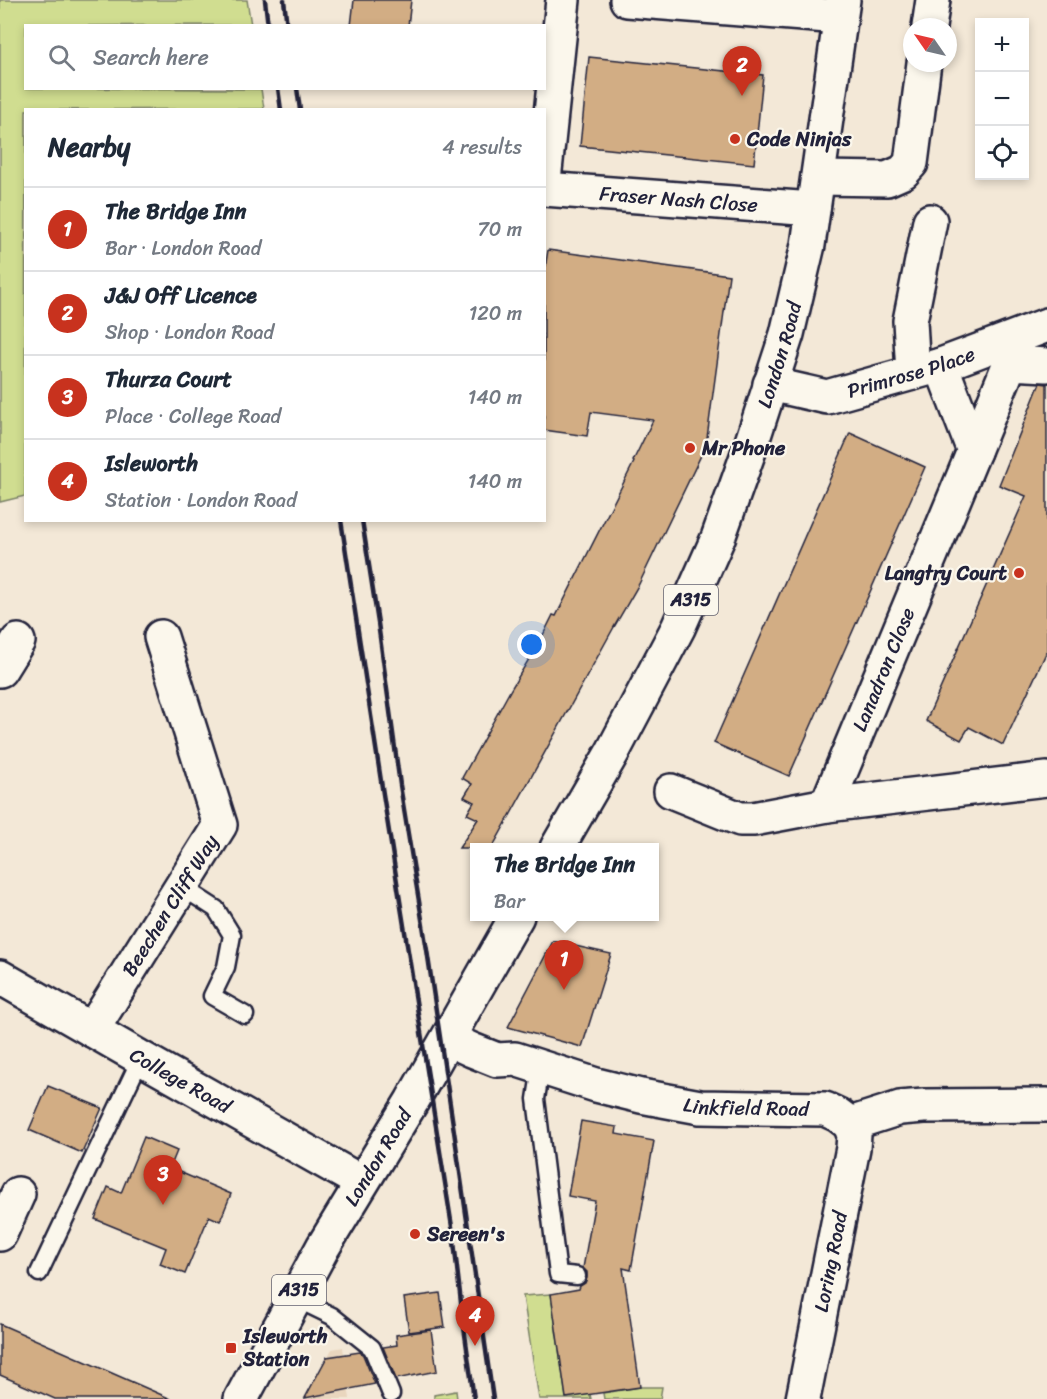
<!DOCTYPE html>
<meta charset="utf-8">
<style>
body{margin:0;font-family:Sriracha,sans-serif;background:#f6f6f7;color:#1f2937}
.controls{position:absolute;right:18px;top:18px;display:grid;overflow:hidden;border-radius:0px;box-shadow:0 3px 9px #0003}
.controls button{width:54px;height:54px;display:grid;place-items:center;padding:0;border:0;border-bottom:2px solid #e0e1e3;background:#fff;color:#1f2937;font:30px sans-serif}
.compass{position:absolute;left:903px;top:18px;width:54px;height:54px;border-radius:50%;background:#fff;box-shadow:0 3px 9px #0003;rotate:304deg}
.you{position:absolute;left:532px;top:645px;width:21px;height:21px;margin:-15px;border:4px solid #fff;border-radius:50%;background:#1a73e8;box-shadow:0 0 0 9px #1a73e833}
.badge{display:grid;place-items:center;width:39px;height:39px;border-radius:50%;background:#c8321e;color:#fff;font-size:20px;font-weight:700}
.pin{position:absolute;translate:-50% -50px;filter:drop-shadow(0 2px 3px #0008)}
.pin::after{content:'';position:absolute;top:32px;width:21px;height:18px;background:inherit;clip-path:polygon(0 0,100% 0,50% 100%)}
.popup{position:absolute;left:470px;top:843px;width:189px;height:78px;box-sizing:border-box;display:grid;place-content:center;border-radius:0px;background:#fff;filter:drop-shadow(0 2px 4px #0005);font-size:20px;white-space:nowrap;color:#747a83}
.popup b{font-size:22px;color:#1f2937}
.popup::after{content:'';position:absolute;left:50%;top:100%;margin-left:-12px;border:12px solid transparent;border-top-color:#fff}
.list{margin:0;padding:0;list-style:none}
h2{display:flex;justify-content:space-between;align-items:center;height:78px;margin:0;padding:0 24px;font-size:26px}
h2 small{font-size:20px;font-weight:400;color:#747a83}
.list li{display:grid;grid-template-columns:39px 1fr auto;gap:18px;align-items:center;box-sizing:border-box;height:84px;padding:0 24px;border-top:2px solid #e0e1e3}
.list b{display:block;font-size:22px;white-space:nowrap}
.list p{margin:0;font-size:20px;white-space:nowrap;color:#747a83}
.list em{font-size:20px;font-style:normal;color:#747a83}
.icon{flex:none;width:33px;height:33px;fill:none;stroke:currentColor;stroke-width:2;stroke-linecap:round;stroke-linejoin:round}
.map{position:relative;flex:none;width:1047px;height:1399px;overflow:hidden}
.search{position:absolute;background:#fff;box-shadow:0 3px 9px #0003;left:24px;top:24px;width:522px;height:66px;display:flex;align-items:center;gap:15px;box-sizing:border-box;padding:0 21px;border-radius:0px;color:#747a83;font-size:22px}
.panel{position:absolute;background:#fff;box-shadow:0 3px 9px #0003;left:24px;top:108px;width:522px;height:414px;border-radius:0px}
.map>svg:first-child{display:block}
.built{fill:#e9d6be}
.green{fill:#d0dd90;stroke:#798066;stroke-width:1.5}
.building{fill:#d2ad84;stroke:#22223b;stroke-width:1.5}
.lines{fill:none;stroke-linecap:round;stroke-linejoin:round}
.lane-casing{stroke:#22223b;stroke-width:21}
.street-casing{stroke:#22223b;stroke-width:38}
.secondary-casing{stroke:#22223b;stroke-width:38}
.primary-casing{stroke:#22223b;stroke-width:38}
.lane{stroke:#fbf7ec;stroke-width:16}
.street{stroke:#fbf7ec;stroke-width:33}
.secondary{stroke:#fbf7ec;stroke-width:33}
.primary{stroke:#fbf7ec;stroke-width:33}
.rail{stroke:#22223b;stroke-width:4.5}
.poi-dot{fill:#c8321e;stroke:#fbf7ec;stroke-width:2}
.labels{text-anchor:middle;stroke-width:4.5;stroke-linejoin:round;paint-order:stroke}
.shield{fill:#fbf7ec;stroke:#636270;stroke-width:1.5}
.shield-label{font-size:18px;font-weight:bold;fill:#22223b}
.poi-label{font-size:20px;font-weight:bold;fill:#22223b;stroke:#fbf7ec;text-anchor:start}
.street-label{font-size:20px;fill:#22223b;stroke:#fbf7ec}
</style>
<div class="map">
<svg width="1047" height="1399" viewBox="0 0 1047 1399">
<rect width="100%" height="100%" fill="#f3e8d7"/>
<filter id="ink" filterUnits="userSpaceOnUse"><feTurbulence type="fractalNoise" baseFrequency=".0167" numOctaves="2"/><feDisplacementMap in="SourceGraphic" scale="12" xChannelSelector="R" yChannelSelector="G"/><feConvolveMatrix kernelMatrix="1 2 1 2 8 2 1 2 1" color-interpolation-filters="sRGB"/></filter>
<g filter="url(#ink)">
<path class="built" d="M343 1347 350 1399H304L332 1349Z"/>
<g class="green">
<path d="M0 0H247L251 25 26 26V88L261 89 264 109 26 110 25 496 0 502Z"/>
<path d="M551 1294 566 1398 590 1394 591 1399H539L523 1296Z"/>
<path d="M640 1387H662L660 1399H604L603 1393Z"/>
<path d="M456 1391 457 1399H434V1395Z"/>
</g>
<g class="building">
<path d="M354 0H411L408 26H351Z"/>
<path d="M589 57 763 75 754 164 580 146Z"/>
<path d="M548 250 729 275 706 445 639 584 614 627 492 848H459L478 819 467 814 474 802 464 797 472 784 462 778 511 689 541 639 553 615 556 616 634 462 633 461 653 420 591 412 587 436 544 430V275Z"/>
<path d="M1040 383 1047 384V651L1003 745 969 727 961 740 926 721 1026 496 999 485Z"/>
<path d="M850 433 925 467 789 776 714 743Z"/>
<path d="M553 941 611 954 582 1047 508 1027Z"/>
<path d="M48 1086 102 1108 82 1153 29 1130Z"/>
<path d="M581 1121 617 1127 616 1134 654 1141 631 1270 623 1268 640 1387 566 1398 551 1294 579 1289 580 1286 585 1283 587 1278V1272L583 1268 595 1201 568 1196Z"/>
<path d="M144 1137 177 1151 170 1168 231 1194 220 1221 209 1216 185 1274 160 1264 166 1248 95 1219 108 1187 121 1193Z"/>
<path d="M440 1293 445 1327 409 1332 404 1298Z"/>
<path d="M0 1324 171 1399H55L0 1375Z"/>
<path d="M431 1330 437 1371 396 1379 383 1347 397 1345 396 1335Z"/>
<path d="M360 1352 363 1355 375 1384 305 1398 327 1357Z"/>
</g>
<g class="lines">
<g class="lane-casing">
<g id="lane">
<path d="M182 887 216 909 232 935 226 967 212 996 245 1015"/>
<path d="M541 1067 536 1099 558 1274 577 1276"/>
<path d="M39 1273 141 1058"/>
<path d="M295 1298 332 1316 372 1348 391 1394"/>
</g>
</g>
<g class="street-casing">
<g id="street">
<path d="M627 0 840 17"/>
<path d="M929 27 933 0"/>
<path d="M818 178 887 179 903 172 911 163 924 63"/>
<path d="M544 180 563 0"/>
<path id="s1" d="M544 189 813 209"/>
<path d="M913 373 910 321 930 221"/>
<path id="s2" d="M770 384 827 397 941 365 1047 325"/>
<path d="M974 451 1010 363 1047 365"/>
<path d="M0 670 18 641"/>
<path d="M671 791 740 819H753L827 805 1047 779"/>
<path id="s3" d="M827 805 974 451 941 365"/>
<path id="s4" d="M92 1030 220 825 161 637"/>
<path d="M0 1234 18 1194"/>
<path id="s5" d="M803 1399 853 1148 854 1135 850 1124"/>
</g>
</g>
<g class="secondary-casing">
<g id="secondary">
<path id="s6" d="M0 977 141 1058 361 1182"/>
<path id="s7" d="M448 1039 472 1050 497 1060 515 1059 596 1085 641 1096 700 1107 825 1109 838 1115 850 1124 900 1108 924 1106 1047 1105"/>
</g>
</g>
<g class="primary-casing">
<g id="primary">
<path id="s8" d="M557 848 612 753 678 628 718 538 749 451 787 334 808 245 843 0"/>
<path id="s9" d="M241 1399 323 1247 412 1101 517 916"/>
</g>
</g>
<use href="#lane" class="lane"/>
<use href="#street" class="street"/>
<use href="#secondary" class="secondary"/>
<use href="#primary" class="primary"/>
<g class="rail">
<path d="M265 0 268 26"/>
<path d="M284 0 287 26"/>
<path d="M278 88 281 110"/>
<path d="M297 88 300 110"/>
<path d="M341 520 383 794 453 1233 463 1320 474 1399"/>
<path d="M362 520 378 623 400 785 427 950 455 1138 493 1399"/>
</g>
</g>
</g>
<g class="poi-dot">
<circle cx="735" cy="139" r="6"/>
<circle cx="690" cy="448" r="6"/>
<circle cx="1019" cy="573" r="6"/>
<circle cx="415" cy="1234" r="6"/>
<rect x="225" y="1342" width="12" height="12" rx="3"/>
</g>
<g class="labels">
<g class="shield">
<rect x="664" y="585" width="54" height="30" rx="4.5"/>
<rect x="272" y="1275" width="54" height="30" rx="4.5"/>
</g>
<g class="shield-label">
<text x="691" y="606">A315</text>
<text x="299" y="1296">A315</text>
</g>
<g class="poi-label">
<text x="747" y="146">Code Ninjas</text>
<text x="702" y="455">Mr Phone</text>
<text x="1007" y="580" text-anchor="end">Langtry Court</text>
<text x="427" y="1241">Sereen's</text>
<text x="243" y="1343">Isleworth<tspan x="243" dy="23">Station</tspan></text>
</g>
<g class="street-label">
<text dy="7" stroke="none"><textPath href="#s1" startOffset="135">Fraser Nash Close</textPath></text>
<text dy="7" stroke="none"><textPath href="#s8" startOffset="543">London Road</textPath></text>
<text dy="7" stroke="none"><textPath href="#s2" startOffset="146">Primrose Place</textPath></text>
<text dy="7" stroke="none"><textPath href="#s3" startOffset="147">Lanadron Close</textPath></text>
<text dy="7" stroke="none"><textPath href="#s4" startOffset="147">Beechen Cliff Way</textPath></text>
<text dy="7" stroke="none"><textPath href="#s6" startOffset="208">College Road</textPath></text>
<text dy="7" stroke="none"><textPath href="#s7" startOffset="309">Linkfield Road</textPath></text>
<text dy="7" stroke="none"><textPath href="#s9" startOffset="278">London Road</textPath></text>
<text dy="7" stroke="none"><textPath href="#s5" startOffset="140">Loring Road</textPath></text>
</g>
</g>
</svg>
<div class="controls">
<button>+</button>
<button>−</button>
<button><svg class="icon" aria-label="locate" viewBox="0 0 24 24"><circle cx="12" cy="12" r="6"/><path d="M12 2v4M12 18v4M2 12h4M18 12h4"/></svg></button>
</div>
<svg class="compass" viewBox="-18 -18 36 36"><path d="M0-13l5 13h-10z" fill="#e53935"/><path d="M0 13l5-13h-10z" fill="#747a83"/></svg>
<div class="you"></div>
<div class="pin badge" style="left:564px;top:990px">1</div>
<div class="popup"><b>The Bridge Inn</b>Bar</div>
<div class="pin badge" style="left:742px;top:96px">2</div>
<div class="pin badge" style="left:163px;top:1205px">3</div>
<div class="pin badge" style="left:475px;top:1346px">4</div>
<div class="search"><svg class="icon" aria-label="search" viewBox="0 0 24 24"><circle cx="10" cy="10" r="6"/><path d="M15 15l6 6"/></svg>Search here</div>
<section class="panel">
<h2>Nearby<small>4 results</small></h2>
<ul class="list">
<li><span class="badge">1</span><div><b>The Bridge Inn</b><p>Bar · London Road</p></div><em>70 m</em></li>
<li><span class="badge">2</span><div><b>J&amp;J Off Licence</b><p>Shop · London Road</p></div><em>120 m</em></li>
<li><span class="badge">3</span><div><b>Thurza Court</b><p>Place · College Road</p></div><em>140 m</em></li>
<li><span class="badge">4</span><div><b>Isleworth</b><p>Station · London Road</p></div><em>140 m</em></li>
</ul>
</section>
</div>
